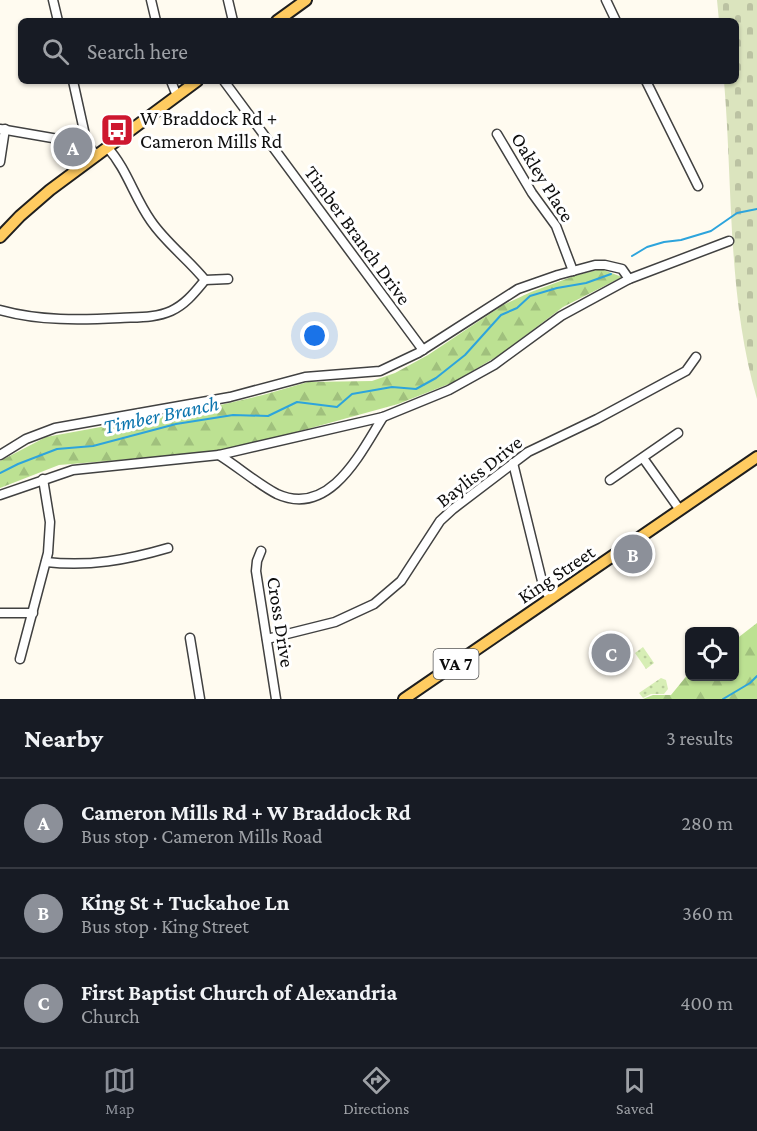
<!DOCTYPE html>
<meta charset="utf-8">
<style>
body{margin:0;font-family:"Crimson Pro",serif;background:#20242c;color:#f1f3f6}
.controls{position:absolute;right:18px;bottom:18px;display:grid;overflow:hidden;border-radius:9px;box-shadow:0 2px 4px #0004}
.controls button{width:54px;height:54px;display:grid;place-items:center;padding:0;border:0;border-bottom:2px solid #363941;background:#171b24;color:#f1f3f6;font:30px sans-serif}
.you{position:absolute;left:315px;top:336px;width:21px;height:21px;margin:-15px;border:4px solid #fff;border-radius:50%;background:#1a73e8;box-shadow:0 0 0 9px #1a73e833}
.badge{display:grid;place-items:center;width:39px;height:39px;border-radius:50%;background:#8c9099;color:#fff;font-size:20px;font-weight:700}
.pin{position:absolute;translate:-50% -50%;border:3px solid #fff;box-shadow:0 2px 6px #0006}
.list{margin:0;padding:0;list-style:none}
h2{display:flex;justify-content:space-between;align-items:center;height:78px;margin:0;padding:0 24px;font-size:26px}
h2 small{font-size:20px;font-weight:400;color:#9ea1a6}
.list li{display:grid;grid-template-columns:39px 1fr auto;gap:18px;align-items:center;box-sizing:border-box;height:90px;padding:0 24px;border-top:2px solid #363941}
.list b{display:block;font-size:22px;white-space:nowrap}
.list p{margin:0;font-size:20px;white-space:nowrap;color:#9ea1a6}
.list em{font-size:20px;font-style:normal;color:#9ea1a6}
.icon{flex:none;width:33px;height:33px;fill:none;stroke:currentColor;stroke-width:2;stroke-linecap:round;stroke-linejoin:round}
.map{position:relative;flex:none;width:757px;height:699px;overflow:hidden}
.search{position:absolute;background:#171b24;box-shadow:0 2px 4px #0004;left:18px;right:18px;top:18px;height:66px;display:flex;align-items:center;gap:15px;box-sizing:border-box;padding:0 21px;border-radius:9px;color:#9ea1a6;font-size:22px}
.sheet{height:348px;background:#171b24}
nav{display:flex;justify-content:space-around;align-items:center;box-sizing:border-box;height:84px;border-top:2px solid #363941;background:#171b24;font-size:16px;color:#9ea1a6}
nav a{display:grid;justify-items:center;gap:3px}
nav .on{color:#8c9099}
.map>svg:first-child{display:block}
.forest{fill:url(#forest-firs)}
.cemetery{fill:url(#cemetery-stones)}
.park{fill:url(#park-dots)}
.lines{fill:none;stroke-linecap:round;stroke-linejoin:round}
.stream{stroke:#2da4dc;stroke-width:2}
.minor-casing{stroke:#414141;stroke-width:11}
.major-casing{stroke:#1f1f1f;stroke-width:14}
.minor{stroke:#fff;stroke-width:8}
.major{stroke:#ffcb60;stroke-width:10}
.labels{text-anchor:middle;stroke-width:6;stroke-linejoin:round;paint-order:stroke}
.shield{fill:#fff;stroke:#565656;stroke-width:1.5}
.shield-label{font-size:18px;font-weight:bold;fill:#0e0e0e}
.poi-label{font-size:20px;fill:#0e0e0e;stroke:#fff;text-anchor:start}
.street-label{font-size:20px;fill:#0e0e0e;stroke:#fff}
.water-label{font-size:21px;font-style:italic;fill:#0a74ae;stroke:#fff}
</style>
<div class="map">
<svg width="757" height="699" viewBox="0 0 757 699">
<defs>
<pattern id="forest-firs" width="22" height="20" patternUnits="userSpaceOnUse" patternTransform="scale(1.5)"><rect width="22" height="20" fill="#bce192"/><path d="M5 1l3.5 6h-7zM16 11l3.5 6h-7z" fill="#a0c07d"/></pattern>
<pattern id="cemetery-stones" width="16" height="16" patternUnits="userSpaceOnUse" patternTransform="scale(1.5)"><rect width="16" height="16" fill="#dbe4be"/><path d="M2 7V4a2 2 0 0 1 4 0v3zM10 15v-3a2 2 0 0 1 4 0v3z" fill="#bbc2a2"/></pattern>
<pattern id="park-dots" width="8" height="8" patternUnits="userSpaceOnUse" patternTransform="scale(1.5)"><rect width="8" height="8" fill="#d7eeb5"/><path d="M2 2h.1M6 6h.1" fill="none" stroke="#b7cb9a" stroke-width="1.8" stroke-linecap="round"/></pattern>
</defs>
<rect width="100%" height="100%" fill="#fffbf0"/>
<g class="forest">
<path d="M601 269 622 277 563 307 501 354 454 382 398 404 228 451 59 465 0 488V461L46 437 216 406 263 395 308 382 372 381 395 373 428 355 503 305 531 292 574 276Z"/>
<path d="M757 623V699H643L653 695H671L689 673 690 676H734L735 640Z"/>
</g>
<path class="cemetery" d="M717 0H757V399C727 296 733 187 724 81H736V21H719Z"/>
<g class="park">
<path d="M643 647 654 663 646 669 635 653Z"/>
<path d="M661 678 666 680 668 689 664 694H651L643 698 639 693Z"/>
</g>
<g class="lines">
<g class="stream">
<path d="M632 256 647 247 664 242 681 240 711 231 737 213 757 209"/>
<path d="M0 473 18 464 57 449 93 446 176 424 233 415 268 416 297 402 337 407 352 394 392 387 416 389 436 378 465 355 501 315 517 308 530 296 557 288 586 283 611 274"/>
<path d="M723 699 750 683 757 676"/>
</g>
<g class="minor-casing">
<g id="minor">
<path d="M53 0 58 21"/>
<path d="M151 0 156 21"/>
<path d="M228 0 233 21"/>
<path d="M606 0 616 21"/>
<path d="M73 81 87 144"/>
<path d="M171 81 177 96"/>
<path d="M224 81 423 350"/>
<path d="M646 81 698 186"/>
<path d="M0 129 87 144 97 156"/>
<path d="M497 134 532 193 556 226 573 271"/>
<path d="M107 147C127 169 134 197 151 221 166 243 188 259 205 280L228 279"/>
<path d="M0 162 5 129"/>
<path d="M0 310C40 321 80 320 120 318 136 317 156 318 171 311 186 304 195 292 205 280"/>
<path d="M0 455 26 439 55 428 230 397 305 377 380 371 418 353 518 289 558 275 595 265H605L622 269 629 279"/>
<path d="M219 455C237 466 259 485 277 494 330 518 361 452 383 417"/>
<path d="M643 458 680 510"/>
<path d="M513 463 544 589 551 599"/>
<path d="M610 480 678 433"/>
<path d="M0 495 73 470 219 455 383 417 449 390 494 365 561 316 629 279 729 241"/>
<path d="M261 551 257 561 256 571 276 699"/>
<path d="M46 562C89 567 127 560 168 548"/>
<path d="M0 613H33"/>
<path d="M190 638 200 699"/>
<path d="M267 639 335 622 374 604 401 581 440 521 453 509 528 452 597 419 686 371 696 357"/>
<path d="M20 659 48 553 50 522 43 479"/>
</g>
</g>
<g class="major-casing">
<g id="major">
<path d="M277 21 306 0"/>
<path d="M0 237 20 216 50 190 197 81"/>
<path d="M404 699 757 457"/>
</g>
</g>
<use href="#minor" class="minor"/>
<use href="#major" class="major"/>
</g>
<defs>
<g id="bus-square" transform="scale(1.725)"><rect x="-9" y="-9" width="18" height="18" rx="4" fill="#ce172f" stroke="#fff"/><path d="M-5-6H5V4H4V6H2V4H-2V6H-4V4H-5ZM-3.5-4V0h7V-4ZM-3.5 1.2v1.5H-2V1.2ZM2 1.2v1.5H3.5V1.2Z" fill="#fff"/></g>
</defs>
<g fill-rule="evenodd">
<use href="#bus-square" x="117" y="130"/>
</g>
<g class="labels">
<rect class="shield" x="433.5" y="649" width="45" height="30" rx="4.5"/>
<g class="shield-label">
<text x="456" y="670">VA 7</text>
</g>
<g class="poi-label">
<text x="140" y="125">W Braddock Rd +<tspan x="140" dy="23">Cameron Mills Rd</tspan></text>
</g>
<g class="street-label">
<text transform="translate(543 177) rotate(58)" y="7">Oakley Place</text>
<text transform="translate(358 235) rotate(54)" y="7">Timber Branch Drive</text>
<text transform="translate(479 471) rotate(-38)" y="7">Bayliss Drive</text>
<text transform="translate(556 574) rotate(-34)" y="7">King Street</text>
<text transform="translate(281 622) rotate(81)" y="7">Cross Drive</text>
</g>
<g class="water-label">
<text transform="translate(161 415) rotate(-12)" y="7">Timber Branch</text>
</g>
</g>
</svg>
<div class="controls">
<button><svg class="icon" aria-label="locate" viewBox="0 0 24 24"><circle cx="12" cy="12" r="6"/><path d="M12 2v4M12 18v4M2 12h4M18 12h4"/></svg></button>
</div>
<div class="you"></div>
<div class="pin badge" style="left:73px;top:147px">A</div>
<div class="pin badge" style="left:633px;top:554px">B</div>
<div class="pin badge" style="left:611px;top:653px">C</div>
<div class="search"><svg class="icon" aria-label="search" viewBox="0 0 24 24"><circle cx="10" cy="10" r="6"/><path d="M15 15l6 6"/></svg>Search here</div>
</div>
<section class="sheet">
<h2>Nearby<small>3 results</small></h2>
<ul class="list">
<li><span class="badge">A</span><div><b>Cameron Mills Rd + W Braddock Rd</b><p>Bus stop · Cameron Mills Road</p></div><em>280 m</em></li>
<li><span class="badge">B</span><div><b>King St + Tuckahoe Ln</b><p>Bus stop · King Street</p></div><em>360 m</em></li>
<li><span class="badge">C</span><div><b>First Baptist Church of Alexandria</b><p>Church</p></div><em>400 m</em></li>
</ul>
</section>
<nav>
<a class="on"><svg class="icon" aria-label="map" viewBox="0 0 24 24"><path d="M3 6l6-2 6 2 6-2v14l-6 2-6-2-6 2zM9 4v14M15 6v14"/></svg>Map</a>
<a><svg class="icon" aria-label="directions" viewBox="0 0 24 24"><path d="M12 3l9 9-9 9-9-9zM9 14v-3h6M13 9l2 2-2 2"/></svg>Directions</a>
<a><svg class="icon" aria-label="saved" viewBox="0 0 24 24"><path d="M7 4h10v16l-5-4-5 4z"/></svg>Saved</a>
</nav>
